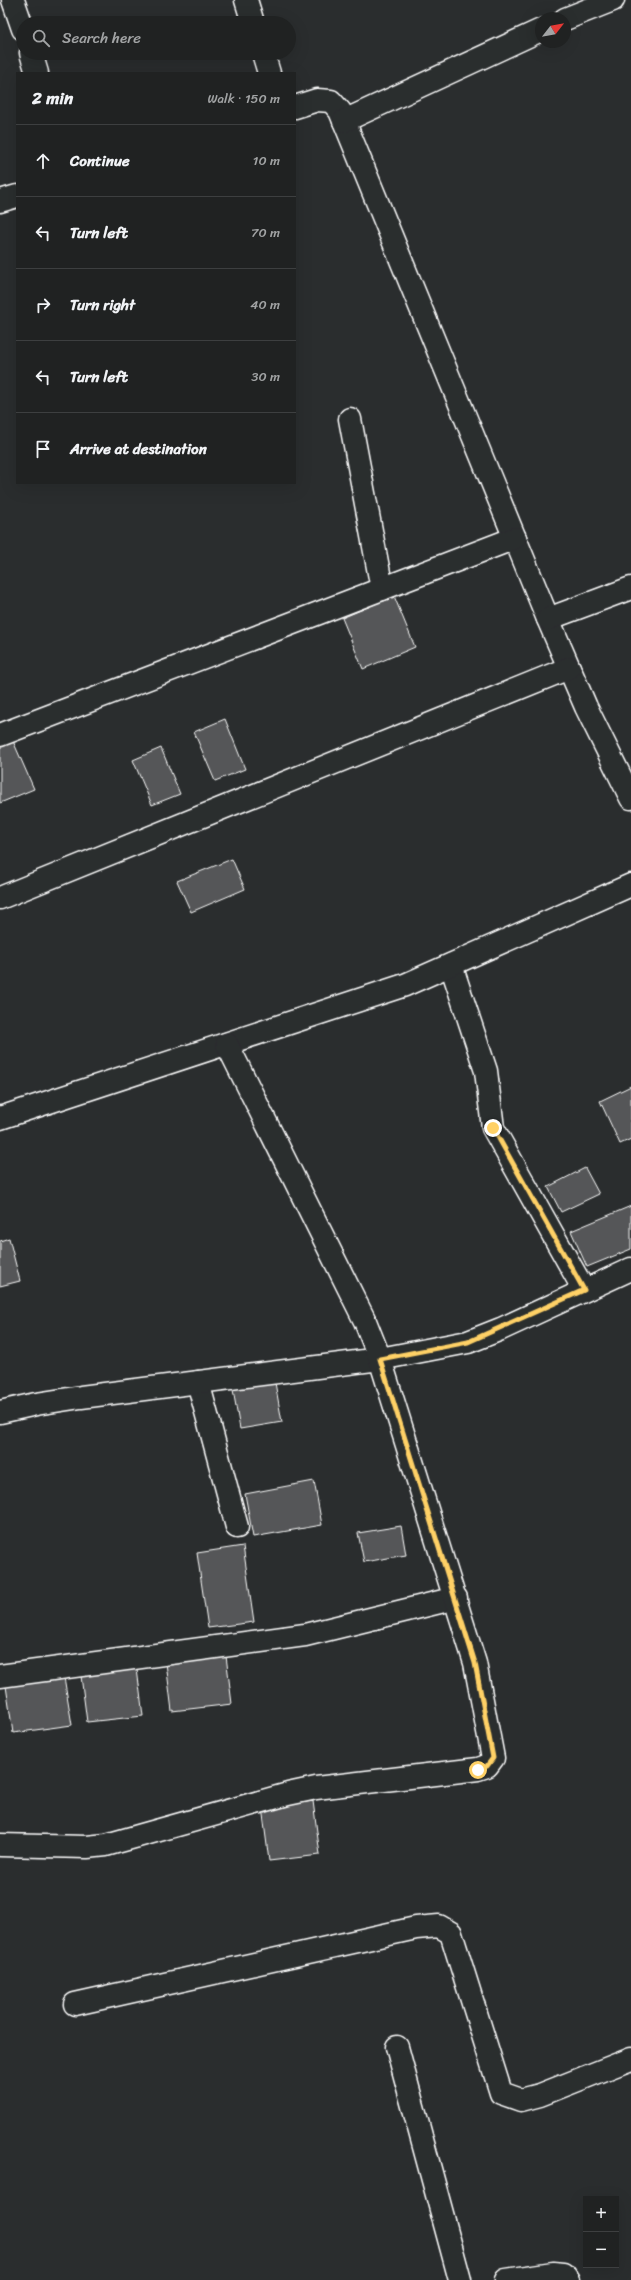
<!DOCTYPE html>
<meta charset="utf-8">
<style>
body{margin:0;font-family:Sriracha,sans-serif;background:#282a2a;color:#f1f3f6}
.controls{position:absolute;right:12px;bottom:12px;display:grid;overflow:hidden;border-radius:0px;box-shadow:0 4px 16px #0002}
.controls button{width:36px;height:36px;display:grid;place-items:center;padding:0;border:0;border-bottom:1px solid #3d3f40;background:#202222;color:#f1f3f6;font:20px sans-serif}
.compass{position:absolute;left:535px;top:12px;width:36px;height:36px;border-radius:50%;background:#202222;box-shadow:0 4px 16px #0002;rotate:59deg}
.stop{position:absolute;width:12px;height:12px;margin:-9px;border:3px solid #ffd166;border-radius:50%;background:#fff}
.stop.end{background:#ffd166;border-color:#fff;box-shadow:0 1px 4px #0008}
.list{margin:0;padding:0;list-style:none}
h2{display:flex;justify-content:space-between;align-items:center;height:52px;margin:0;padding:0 16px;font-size:17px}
h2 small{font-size:13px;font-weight:400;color:#a2a4a5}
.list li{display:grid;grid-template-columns:26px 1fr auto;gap:12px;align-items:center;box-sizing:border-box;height:72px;padding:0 16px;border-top:1px solid #3d3f40}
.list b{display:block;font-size:15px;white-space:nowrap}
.list em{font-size:13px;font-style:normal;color:#a2a4a5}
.icon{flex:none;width:22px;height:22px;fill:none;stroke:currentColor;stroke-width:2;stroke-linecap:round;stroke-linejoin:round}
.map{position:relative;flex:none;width:631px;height:2280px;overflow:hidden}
.search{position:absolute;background:#202222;box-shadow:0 4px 16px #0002;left:16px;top:16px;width:280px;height:44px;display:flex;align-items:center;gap:10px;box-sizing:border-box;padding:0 14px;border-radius:22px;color:#a2a4a5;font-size:15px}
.panel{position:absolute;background:#202222;box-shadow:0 4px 16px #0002;left:16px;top:72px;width:280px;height:412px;border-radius:0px}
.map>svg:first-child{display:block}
.building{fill:#555758;stroke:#fff}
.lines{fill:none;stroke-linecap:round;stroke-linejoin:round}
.minor-casing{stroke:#fff;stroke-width:25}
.minor{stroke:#2a2d2e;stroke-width:22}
.route{stroke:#ffd166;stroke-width:5}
</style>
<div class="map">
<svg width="631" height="2280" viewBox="0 0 631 2280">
<rect width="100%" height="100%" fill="#2a2d2e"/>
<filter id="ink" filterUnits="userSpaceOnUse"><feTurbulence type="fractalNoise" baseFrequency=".025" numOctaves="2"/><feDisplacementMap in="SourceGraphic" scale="8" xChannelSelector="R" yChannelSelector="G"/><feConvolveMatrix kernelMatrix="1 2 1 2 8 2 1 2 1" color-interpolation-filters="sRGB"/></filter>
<g filter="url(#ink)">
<g class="building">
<path d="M394 596 415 647 363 669 342 618Z"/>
<path d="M225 719 245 769 215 781 194 732Z"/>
<path d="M13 741 34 789 0 803V746Z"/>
<path d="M161 748 180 794 152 805 133 760Z"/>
<path d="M232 859 245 889 191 912 177 881Z"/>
<path d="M631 1086V1139L620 1144 600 1101Z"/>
<path d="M585 1168 599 1194 561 1212 548 1187Z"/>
<path d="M631 1206V1249L587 1267 571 1231Z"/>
<path d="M9 1238 20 1281 0 1286V1241Z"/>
<path d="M274 1377 282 1422 240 1429 232 1384Z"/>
<path d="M314 1481 322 1525 253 1537 245 1494Z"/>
<path d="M401 1526 406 1555 364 1562 358 1533Z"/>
<path d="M243 1546 254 1622 208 1628 197 1553Z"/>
<path d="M226 1656 232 1704 172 1711 166 1663Z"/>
<path d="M137 1669 143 1716 87 1722 81 1676Z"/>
<path d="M64 1677 72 1725 13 1733 6 1686Z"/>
<path d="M313 1801 320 1855 269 1861 262 1807Z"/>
</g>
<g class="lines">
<g class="minor-casing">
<g id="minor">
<path d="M13 0 23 29"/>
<path d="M246 0 253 23"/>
<path d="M565 19 613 0"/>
<path d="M31 53 37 73"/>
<path d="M263 53 269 73"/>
<path d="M295 107 317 100 331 101 340 111 548 619 586 707 631 798"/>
<path d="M344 121 541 30"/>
<path d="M0 201 17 196"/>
<path d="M350 419 382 589"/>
<path d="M548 619 631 588"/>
<path d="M0 735 515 538"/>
<path d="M0 898 569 668"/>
<path d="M451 965 486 1071 493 1128 584 1290"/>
<path d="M0 1118 405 985 631 885"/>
<path d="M198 1382 237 1527"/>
<path d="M0 1412 36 1404 81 1397 380 1359 468 1342 501 1329 631 1269"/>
<path d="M0 1676 305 1635 456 1598"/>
<path d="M0 1845 87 1847 106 1845 288 1794 316 1788 478 1769 487 1766 493 1758 475 1663 380 1359 365 1321 227 1044"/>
<path d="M75 2004 416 1928 439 1926 451 1933 501 2093 521 2100 540 2095 631 2059"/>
<path d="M397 2047 460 2280"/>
<path d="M506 2280 553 2273 564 2274 568 2280"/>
</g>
</g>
<use href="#minor" class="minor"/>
</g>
</g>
<g class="lines" filter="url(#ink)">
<path class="route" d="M478 1770 487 1766 493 1758 475 1663 380 1359 468 1342 584 1290 493 1128"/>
</g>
</svg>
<div class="controls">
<button>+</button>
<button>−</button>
</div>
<svg class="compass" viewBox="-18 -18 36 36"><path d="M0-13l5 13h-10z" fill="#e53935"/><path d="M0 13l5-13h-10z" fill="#a2a4a5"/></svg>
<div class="stop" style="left:478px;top:1770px"></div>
<div class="stop end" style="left:493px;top:1128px"></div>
<div class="search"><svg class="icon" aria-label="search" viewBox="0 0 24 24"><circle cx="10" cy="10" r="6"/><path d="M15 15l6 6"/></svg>Search here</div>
<section class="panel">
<h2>2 min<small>Walk · 150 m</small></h2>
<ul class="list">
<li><svg class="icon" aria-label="ahead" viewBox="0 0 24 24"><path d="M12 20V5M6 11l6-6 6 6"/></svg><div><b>Continue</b></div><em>10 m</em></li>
<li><svg class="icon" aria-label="left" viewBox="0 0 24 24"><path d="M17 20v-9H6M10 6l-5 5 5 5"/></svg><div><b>Turn left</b></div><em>70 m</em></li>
<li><svg class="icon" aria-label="right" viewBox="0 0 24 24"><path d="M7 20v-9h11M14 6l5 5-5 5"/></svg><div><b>Turn right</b></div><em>40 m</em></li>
<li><svg class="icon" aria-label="left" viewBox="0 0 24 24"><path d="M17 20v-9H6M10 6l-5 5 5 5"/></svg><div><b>Turn left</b></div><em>30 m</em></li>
<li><svg class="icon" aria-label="arrive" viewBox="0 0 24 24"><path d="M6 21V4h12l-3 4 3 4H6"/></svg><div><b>Arrive at destination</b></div></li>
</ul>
</section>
</div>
